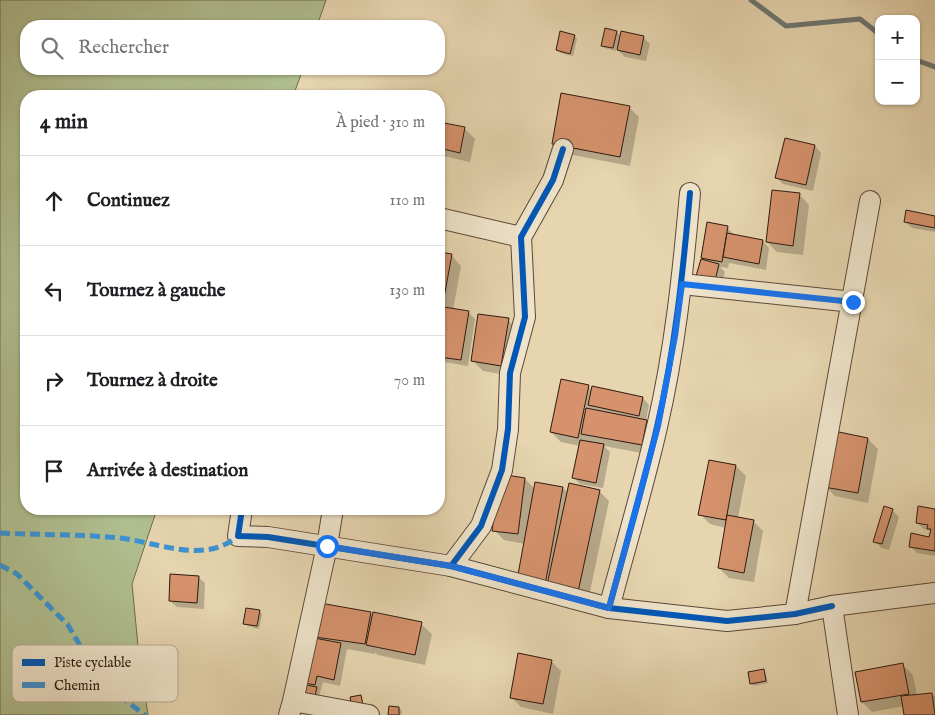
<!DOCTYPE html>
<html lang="fr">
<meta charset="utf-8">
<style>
body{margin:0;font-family:"IM FELL English",serif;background:#f6f6f6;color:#202124}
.controls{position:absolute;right:15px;top:15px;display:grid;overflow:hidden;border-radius:10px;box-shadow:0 1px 4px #0004}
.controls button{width:45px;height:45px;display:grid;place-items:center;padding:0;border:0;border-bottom:1px solid #e0e0e0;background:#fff;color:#202124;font:25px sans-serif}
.stop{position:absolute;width:15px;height:15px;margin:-11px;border:4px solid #1a73e8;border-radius:50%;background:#fff}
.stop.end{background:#1a73e8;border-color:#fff;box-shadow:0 1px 5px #0008}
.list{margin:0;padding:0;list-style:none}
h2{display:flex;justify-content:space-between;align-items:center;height:65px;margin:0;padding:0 20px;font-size:21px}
h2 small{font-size:16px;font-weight:400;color:#757577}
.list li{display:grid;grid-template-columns:32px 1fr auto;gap:15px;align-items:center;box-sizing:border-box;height:90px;padding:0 20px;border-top:1px solid #e0e0e0}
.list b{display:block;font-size:19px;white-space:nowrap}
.list em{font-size:16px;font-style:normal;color:#757577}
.icon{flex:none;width:28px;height:28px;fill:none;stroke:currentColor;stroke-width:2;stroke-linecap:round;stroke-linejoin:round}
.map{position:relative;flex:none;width:935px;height:715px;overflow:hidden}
.search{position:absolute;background:#fff;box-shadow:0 1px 4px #0004;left:20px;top:20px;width:425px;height:55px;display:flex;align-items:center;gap:12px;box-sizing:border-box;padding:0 18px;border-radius:20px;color:#757577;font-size:19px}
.panel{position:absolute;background:#fff;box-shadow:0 1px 4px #0004;left:20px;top:90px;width:425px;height:425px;border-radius:20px}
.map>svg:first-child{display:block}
.green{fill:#b0be8f;stroke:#6e6c50}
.shadow{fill:#0003}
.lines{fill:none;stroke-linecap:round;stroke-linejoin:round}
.stream{stroke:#6e7772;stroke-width:5}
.building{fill:#d5926c;stroke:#2d1910}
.minor-casing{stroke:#5b4838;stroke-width:22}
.minor{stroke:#efe4cb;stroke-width:20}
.quiet{stroke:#3c93d3;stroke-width:5;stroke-dasharray:10 5;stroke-linecap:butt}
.cycleway-casing{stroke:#efe4cb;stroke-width:9}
.cycleway{stroke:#0057b8;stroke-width:6}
.route{stroke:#1a73e8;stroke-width:6}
.key{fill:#efe4cb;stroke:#b5a793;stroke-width:1}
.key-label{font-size:14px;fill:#2d1910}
</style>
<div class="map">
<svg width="935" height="715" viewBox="0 0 935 715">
<rect width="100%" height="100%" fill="#e6d5af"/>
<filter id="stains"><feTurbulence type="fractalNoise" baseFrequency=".004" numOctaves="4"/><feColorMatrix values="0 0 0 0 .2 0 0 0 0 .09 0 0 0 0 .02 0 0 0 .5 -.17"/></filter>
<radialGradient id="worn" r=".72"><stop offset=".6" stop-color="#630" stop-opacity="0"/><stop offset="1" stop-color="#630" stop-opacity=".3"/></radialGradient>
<path class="green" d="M0 0H326L317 26H26V69H303L293 96H26V509H157L132 584 139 656 148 715H0Z"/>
<g class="shadow">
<path d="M617 32 621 36 643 37 650 44 646 61 625 57 616 48V51L605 48 602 45Z"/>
<path d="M574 36 577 39 573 56 560 53 557 50Z"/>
<path d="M629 107 639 117 630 166 563 153 553 143Z"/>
<path d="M439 123 465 129 475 139 470 162 439 155Z"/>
<path d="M815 146 821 153 813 191 783 184 777 178Z"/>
<path d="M799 194 809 205 803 255 777 252 767 242Z"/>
<path d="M935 217V232L912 228 905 221Z"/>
<path d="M727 227 734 235 763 241 769 248 766 270 729 263 728 268 720 267 725 272 721 287 702 258Z"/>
<path d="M439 253 451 255 461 266 453 310 468 312 475 319 468 366 444 362 439 357 441 333H439Z"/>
<path d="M508 320 518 330 511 376 483 371 473 361Z"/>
<path d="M439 380 445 386 439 415Z"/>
<path d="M588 386 592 391 643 398 649 405 646 420 657 431 652 455 604 446 610 452 603 488 580 484 573 477 580 446 561 442 551 432Z"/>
<path d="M868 439 878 449 868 503 835 496 825 486Z"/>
<path d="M736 466 746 476 738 518 753 521 763 531 754 582 729 578 719 568 726 528 710 524 700 514Z"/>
<path d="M501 476 525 479 535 489 536 483 563 488 568 493 599 491 609 501 588 601 528 590 525 544 504 540 494 530Z"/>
<path d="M394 509H413L412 513Z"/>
<path d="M892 510 899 517 889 550 881 548 875 541Z"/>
<path d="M935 511V556L917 553 910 546 930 538 932 531 924 529 917 523Z"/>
<path d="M198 577 205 583 204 609 177 607 170 601Z"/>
<path d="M259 611 262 614 259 629 248 626 245 623Z"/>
<path d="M370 613 374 616 421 624 432 634 425 665 378 655 375 652V654L347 649 340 686 323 682 317 703 311 687 307 683 321 640 317 636Z"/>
<path d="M551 661 561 671 553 714 521 707 511 697Z"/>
<path d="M903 665 913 675 917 696 932 694 935 697V715H905L904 706 872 712 862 702Z"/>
<path d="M763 671 766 674 768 683 754 686 751 683Z"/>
<path d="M399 708 402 711 401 715H389Z"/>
</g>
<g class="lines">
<g class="stream">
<path d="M751 0 786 26 860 19 879 34"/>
<path d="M916 60 935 67"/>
</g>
</g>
<g class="building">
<path d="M605 28 617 31 613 48 601 46Z"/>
<path d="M560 31 575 35 570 54 556 50Z"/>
<path d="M621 31 644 36 640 55 617 50Z"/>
<path d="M561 93 630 106 620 157 552 144Z"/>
<path d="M439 122 465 127 460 153 439 148Z"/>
<path d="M785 138 815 145 806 185 775 178Z"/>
<path d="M772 190 800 193 793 246 766 242Z"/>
<path d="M906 210 935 216V228L904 222Z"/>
<path d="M707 222 728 226 722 262 701 258Z"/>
<path d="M727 233 763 240 759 264 723 257Z"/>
<path d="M439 252 452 254 439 325Z"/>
<path d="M701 259 719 264 715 281 696 276Z"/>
<path d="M444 307 469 311 461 360 439 357V337Z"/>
<path d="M478 314 509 318 501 366 471 361Z"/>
<path d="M561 379 589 385 578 438 550 432Z"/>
<path d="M592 386 643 397 639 416 588 405Z"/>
<path d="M586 408 647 420 642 445 581 434Z"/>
<path d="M834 431 868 438 858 493 824 487Z"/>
<path d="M580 440 604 444 596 483 572 478Z"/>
<path d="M709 460 736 465 726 520 698 515Z"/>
<path d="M500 474 525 478 518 534 492 531Z"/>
<path d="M535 482 563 487 545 585 517 580Z"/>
<path d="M569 483 600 490 578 592 547 585Z"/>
<path d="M884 506 893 509 882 544 873 542Z"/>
<path d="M918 506 935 509V551L909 547 911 533 929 537 931 529H927L928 525 916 523Z"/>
<path d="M727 515 754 520 744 573 718 568Z"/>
<path d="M170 574 199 576 197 603 169 601Z"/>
<path d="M320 603 371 612 365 644 315 637Z"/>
<path d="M246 608 260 610 257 626 243 624Z"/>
<path d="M373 612 422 622 415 655 366 645Z"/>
<path d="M314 638 341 643 334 680 317 676 315 685 305 683Z"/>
<path d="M518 653 552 660 543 704 510 698Z"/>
<path d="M903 663 909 694 861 702 855 672Z"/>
<path d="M764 669 766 681 750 684 748 672Z"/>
<path d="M306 685 317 687 314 701 303 699Z"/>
<path d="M932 693 935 715H904L901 696Z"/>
<path d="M361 695 363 705 352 707 350 697Z"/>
<path d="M389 706 399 707V715H388Z"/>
</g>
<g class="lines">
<g class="minor-casing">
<g id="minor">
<path d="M439 218 521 237"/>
<path d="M682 284 853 302"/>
<path d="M242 509 238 536 268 537 451 566 609 608 727 621 795 614 832 606"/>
<path d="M451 566 481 526 502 470 508 429 510 373 525 317 521 237 553 180 563 149"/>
<path d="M609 608C625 548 643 488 657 427 675 350 683 272 690 193"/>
<path d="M795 614 870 201"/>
<path d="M293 701 369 715"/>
<path d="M289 715 293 701 327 546 333 509"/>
<path d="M848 715 832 606 935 593"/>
</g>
</g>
<use href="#minor" class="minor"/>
<g class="quiet">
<path d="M0 533C40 535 80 534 119 538 158 542 204 565 238 536"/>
<path d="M0 565 17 574 68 625 102 683 145 715"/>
</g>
<g class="cycleway-casing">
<g id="cycleway">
<path d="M242 509 238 536 268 537 451 566 609 608 727 621 795 614 832 606"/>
<path d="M451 566 481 526 502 470 508 429 510 373 525 317 521 237 553 180 563 149"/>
<path d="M609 608C625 548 643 488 657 427 675 350 683 272 690 193"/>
</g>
</g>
<use href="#cycleway" class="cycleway"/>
</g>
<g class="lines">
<path class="route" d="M327 546 451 566 609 608 658 426 675 336 682 284 853 302"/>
</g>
<rect x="12" y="645" width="166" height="57" rx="8" class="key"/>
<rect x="22" y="659" width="23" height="7" fill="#0057b8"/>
<rect x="22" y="682" width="23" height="6" fill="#3c93d3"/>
<g class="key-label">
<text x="54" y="667">Piste cyclable</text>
<text x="54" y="690">Chemin</text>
</g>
<rect width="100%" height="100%" filter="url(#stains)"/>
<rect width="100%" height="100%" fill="url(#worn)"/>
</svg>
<div class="controls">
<button>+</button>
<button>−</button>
</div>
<div class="stop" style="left:327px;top:546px"></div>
<div class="stop end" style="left:853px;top:302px"></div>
<div class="search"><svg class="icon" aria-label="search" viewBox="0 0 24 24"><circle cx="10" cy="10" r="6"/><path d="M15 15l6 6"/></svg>Rechercher</div>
<section class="panel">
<h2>4 min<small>À pied · 310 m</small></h2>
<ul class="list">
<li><svg class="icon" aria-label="ahead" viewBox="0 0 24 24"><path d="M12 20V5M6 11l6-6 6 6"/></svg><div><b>Continuez</b></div><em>110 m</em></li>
<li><svg class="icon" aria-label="left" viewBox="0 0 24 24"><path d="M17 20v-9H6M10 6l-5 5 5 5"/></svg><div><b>Tournez à gauche</b></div><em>130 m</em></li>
<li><svg class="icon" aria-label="right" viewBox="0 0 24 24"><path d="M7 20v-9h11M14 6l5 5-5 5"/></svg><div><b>Tournez à droite</b></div><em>70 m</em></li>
<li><svg class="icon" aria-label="arrive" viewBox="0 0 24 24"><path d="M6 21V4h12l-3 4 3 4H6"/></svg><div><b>Arrivée à destination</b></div></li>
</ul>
</section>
</div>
